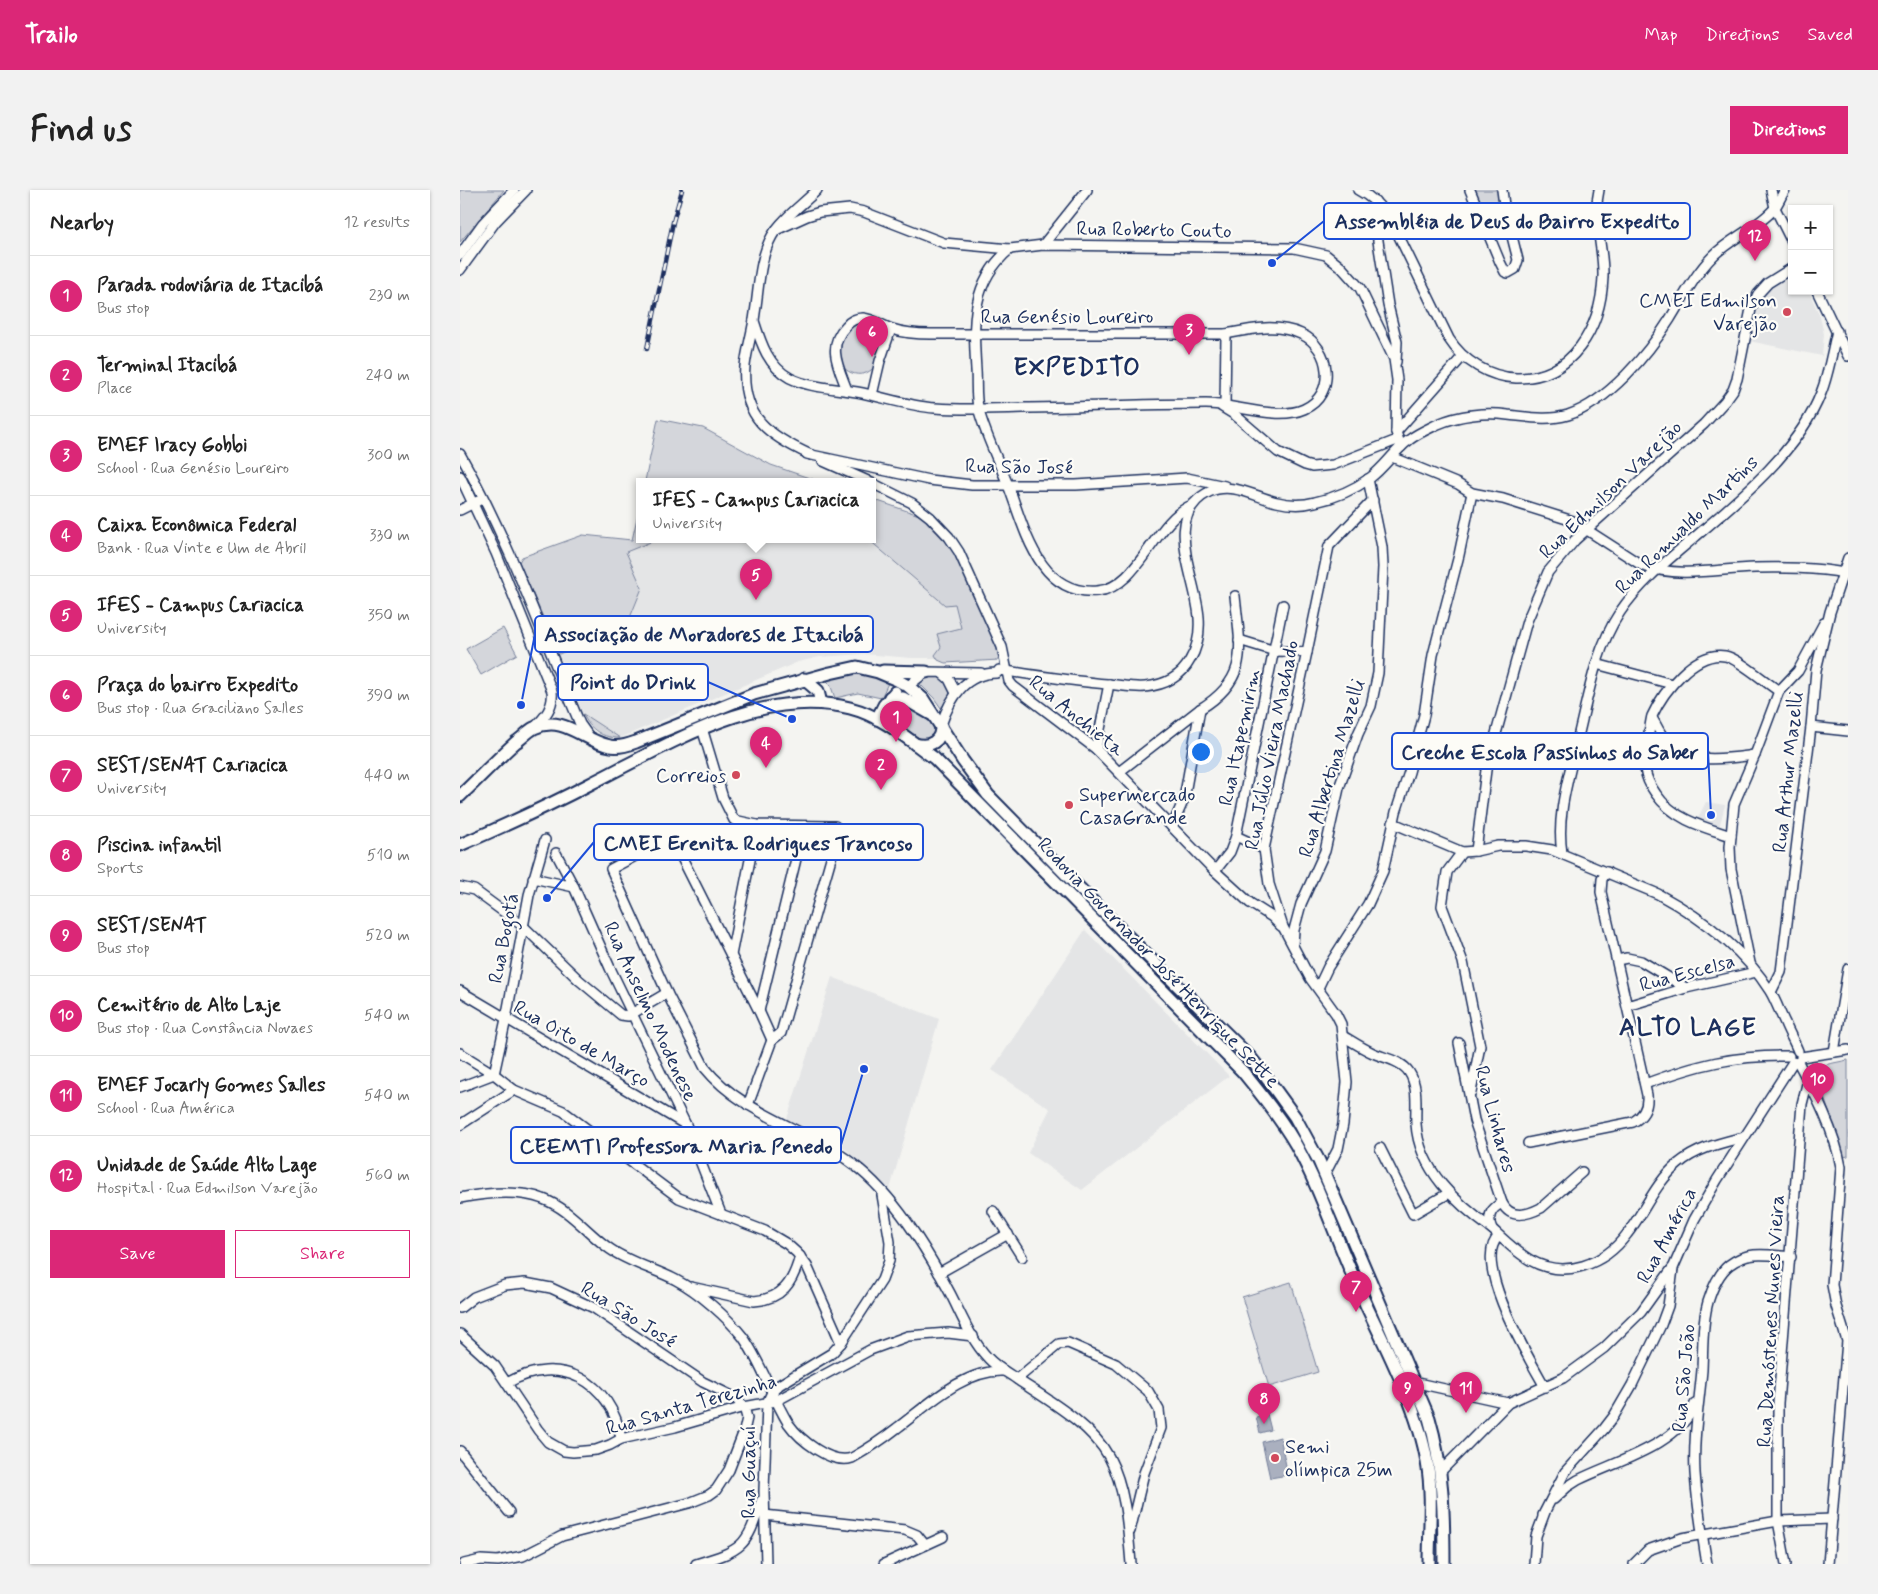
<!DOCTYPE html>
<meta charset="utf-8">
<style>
body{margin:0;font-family:Mynerve,sans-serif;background:#f2f2f2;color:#222}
.controls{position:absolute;right:15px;top:15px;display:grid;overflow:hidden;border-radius:0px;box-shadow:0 1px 4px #0004}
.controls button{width:45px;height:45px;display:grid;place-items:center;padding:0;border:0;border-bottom:1px solid #e0e0e0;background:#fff;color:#222;font:25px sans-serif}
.you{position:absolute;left:740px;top:561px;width:18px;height:18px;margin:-12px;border:4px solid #fff;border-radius:50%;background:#1a73e8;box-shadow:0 0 0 8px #1a73e833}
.badge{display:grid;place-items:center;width:32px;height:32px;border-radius:50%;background:#db2777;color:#fff;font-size:16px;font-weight:700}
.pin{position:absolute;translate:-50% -41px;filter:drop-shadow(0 1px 2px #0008)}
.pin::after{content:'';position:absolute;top:26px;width:18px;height:15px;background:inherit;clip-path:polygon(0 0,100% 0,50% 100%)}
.popup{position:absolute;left:176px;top:288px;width:240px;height:65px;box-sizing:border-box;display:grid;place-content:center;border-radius:0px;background:#fff;filter:drop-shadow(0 1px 4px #0005);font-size:16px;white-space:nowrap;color:#767676}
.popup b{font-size:19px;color:#222}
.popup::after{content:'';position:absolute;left:50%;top:100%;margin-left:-10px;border:10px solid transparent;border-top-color:#fff}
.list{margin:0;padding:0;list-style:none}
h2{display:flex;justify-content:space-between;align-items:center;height:65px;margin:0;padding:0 20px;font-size:21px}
h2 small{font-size:16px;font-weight:400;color:#767676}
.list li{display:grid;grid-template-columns:32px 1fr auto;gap:15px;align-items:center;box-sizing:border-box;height:80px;padding:0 20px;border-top:1px solid #e0e0e0}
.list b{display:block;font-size:19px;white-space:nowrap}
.list p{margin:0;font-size:16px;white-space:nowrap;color:#767676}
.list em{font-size:16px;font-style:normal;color:#767676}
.actions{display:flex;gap:10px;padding:15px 20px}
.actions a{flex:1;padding:11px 0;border:1px solid #db2777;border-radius:0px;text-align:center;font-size:18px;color:#db2777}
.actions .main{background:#db2777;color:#fff}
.map{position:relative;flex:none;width:1388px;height:1374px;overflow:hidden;border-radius:0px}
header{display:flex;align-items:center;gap:30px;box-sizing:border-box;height:70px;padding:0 25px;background:#db2777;color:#fff}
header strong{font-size:24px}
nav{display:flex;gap:28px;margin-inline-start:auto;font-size:18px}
.intro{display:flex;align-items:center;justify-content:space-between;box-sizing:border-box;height:120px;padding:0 30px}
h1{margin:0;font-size:35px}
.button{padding:12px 22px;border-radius:0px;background:#db2777;color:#fff;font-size:18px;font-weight:700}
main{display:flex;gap:30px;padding:0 30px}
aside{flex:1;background:#fff;border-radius:0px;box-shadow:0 1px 4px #0004}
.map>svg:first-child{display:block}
.built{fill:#e4e5e6}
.green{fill:#d4d6db;stroke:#78829c}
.water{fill:#aab0bf;stroke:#717c98}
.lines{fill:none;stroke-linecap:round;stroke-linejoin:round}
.minor-casing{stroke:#1b2f5e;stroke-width:12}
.major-casing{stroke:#1b2f5e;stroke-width:15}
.minor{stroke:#fdfcf7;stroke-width:9}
.major{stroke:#fdfcf7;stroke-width:11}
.rail-casing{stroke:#1b2f5e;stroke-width:4.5}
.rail{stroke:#fdfcf7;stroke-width:2.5;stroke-dasharray:8;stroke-linecap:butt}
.poi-dot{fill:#d1495b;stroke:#fdfcf7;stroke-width:2}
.labels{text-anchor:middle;stroke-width:4.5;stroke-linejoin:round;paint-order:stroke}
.street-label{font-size:20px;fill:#1b2f5e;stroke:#fdfcf7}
.poi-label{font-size:20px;fill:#1b2f5e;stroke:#fdfcf7;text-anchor:end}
.district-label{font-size:25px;font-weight:bold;letter-spacing:1px;fill:#1b2f5e;stroke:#fdfcf7}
.leader{fill:none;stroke:#1d4ed8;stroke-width:2}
.callout-dot{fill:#1d4ed8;stroke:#fdfcf7;stroke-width:2}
.callout{fill:#fdfcf7;stroke:#1d4ed8;stroke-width:2}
.callout-label{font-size:21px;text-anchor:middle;font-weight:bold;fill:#1b2f5e}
</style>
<header>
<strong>Trailo</strong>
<nav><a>Map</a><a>Directions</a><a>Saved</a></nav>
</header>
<div class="intro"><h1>Find us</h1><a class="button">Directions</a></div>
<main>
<aside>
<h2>Nearby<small>12 results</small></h2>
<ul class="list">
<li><span class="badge">1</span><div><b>Parada rodoviária de Itacibá</b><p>Bus stop</p></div><em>230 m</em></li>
<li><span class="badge">2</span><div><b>Terminal Itacibá</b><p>Place</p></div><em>240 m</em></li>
<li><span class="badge">3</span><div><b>EMEF Iracy Gobbi</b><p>School · Rua Genésio Loureiro</p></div><em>300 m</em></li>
<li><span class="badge">4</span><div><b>Caixa Econômica Federal</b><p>Bank · Rua Vinte e Um de Abril</p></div><em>330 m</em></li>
<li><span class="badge">5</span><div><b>IFES - Campus Cariacica</b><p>University</p></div><em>350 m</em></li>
<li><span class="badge">6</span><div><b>Praça do bairro Expedito</b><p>Bus stop · Rua Graciliano Salles</p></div><em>390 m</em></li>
<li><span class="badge">7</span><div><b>SEST/SENAT Cariacica</b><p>University</p></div><em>440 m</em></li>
<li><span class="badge">8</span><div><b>Piscina infantil</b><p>Sports</p></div><em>510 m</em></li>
<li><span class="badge">9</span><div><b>SEST/SENAT</b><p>Bus stop</p></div><em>520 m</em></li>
<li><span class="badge">10</span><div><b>Cemitério de Alto Laje</b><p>Bus stop · Rua Constância Novaes</p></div><em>540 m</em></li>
<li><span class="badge">11</span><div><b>EMEF Jocarly Gomes Salles</b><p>School · Rua América</p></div><em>540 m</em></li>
<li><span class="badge">12</span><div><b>Unidade de Saúde Alto Lage</b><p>Hospital · Rua Edmilson Varejão</p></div><em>560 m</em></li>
</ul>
<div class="actions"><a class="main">Save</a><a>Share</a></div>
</aside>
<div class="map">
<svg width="1388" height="1374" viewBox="0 0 1388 1374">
<rect width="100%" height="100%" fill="#f4f4f1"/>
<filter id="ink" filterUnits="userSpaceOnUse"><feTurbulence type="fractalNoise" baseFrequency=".02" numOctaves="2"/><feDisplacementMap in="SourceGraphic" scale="10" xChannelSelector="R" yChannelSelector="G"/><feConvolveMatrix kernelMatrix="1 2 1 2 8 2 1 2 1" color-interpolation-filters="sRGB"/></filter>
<g filter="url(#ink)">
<g class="built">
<path d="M1332 86V101H1349L1360 127 1364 144 1362 166 1289 151 1291 140H1294L1295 135H1291L1302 103 1323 87Z"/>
<path d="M412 309 459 325 539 465V470L483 473 476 468H451L404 464 360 467 338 472 160 548 123 524 59 372 62 367 123 345 172 350 180 315V349H412Z"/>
<path d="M1246 612 1265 615 1259 638 1237 630Z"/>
<path d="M625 740 769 886 622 1000 568 963 590 919 532 880Z"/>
<path d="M372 787 479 829 430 999 381 955 327 929Z"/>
</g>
<g class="green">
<path d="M0 0H44L0 52Z"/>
<path d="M1013 0H1037L1040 16 1024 22Z"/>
<path d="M400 132C409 134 421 139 424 148 421 157 420 170 414 177 402 192 378 182 377 163 377 160 380 155 380 152 384 139 387 135 400 132Z"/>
<path d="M198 229 243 238 311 275 358 291H185Z"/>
<path d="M412 309 459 325 471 333 491 353 534 449 539 465V470L485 473 478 470 475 465 481 457 477 444 501 438 495 414 485 415 408 349H412Z"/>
<path d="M180 315V349H198L166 362 182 398 167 435 99 464 59 372 62 367 123 345 172 350Z"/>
<path d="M43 438 57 464 21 485 6 459Z"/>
<path d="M395 483 421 488 428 493 421 508 398 503 375 508 370 494 365 489Z"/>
<path d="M469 485 484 486 491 498 489 507 481 518 474 508 458 492Z"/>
<path d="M437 513H443L473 534 474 544 470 549H460L431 528 430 519Z"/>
<path d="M123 524 160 548C143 548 130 540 123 524Z"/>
<path d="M1388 870V966L1384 967 1354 877Z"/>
<path d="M831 1092 858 1182 809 1197 782 1107Z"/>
</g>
<g class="water">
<path d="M807 1224 811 1240 800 1243 796 1227Z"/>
<path d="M820 1247 828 1285 810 1288 802 1252Z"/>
</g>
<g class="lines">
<g class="minor-casing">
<g id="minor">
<path d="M898 0C912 7 922 17 931 30L989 149C1003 171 1029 187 1056 188 1113 189 1141 137 1143 87 1144 57 1132 30 1139 0"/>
<path d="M1010 0 1040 72 1045 82 1048 83 1055 79 1058 70 1044 15 1042 0"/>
<path d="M1311 0 1315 18 1332 52"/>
<path d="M915 11 918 51 928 115 937 152 936 172"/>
<path d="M316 40 347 26 360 22 390 19 404 22 484 53 550 59 583 55 834 58 866 65 882 78 900 98 934 169 937 190 936 242 941 257"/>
<path d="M583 55 627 0"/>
<path d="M550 59C511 92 513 132 516 180 517 192 515 209 519 221 526 246 538 270 548 295 564 336 578 406 637 401 679 398 694 331 732 315"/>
<path d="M0 65 23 33 54 0"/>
<path d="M0 80 36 31 66 0"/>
<path d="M1357 101 1388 166"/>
<path d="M294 131C301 153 308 176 330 188 350 198 375 198 397 202 423 207 449 216 475 218 504 220 534 219 563 218 624 217 685 214 746 214 775 214 817 231 844 219 877 205 871 157 841 144 816 133 791 139 766 144H471C458 144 444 143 432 139 422 136 414 129 403 128 396 128 390 131 386 136 366 156 379 178 387 200"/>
<path d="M412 205 420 171 431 139"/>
<path d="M765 216 766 144"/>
<path d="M762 217 775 225 818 262 845 275 852 277 873 275 937 250"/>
<path d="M936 242 1003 166"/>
<path d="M0 264C49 350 82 444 120 534L130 548"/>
<path d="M347 264 469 290 512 295H616L727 288 765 296"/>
<path d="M351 265C309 246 281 227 285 176 287 158 293 141 295 123 299 98 299 69 312 46 322 29 342 15 357 0"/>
<path d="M932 267 998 294 1012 303 1043 309 1113 331 1183 376C1221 388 1257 379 1295 378 1320 377 1359 378 1384 383"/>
<path d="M363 271 408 291"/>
<path d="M0 286 36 363 92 501C94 517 85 527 74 538"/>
<path d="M412 293 452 313 470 327 489 347 499 362 542 457 549 491 553 496 636 559 755 681 790 713 812 727 821 736"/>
<path d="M0 320 18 311"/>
<path d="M779 450 815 461 847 462"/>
<path d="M1136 474 1212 494"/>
<path d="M482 483 489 489 496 503"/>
<path d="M448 496 466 482 521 483"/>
<path d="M1192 528C1196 534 1199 542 1204 548 1227 576 1263 569 1295 565"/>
<path d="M481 535C490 508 505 483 537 483L539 480C575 485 611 491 647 494 660 495 673 498 685 497 704 495 721 487 730 470 738 457 740 443 739 428 737 389 701 326 749 302 772 291 795 307 817 312 829 315 844 315 855 312 874 308 895 299 910 288 925 277 935 260 949 250 958 243 968 239 978 234 999 225 1025 222 1048 225 1068 227 1088 231 1108 225 1148 212 1188 164 1210 129 1223 108 1235 84 1253 66 1271 48 1297 38 1314 19 1318 14 1321 6 1325 0"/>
<path d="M1351 537 1388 541"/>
<path d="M242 538 263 608 274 630 297 635 370 636H375L379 640 321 843 312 850 288 915"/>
<path d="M636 559 649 494"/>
<path d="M659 582 740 519C791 488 780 457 775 406"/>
<path d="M933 633 1002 662 1016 661 1038 656H1066L1092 660 1198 704C1242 728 1283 758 1310 801 1316 811 1320 823 1325 833 1329 843 1334 851 1338 861"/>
<path d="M712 637 724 609 740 519"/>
<path d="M776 646 804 659"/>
<path d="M1271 646C1243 637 1213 629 1196 604 1191 597 1186 587 1185 579 1185 572 1190 533 1192 526 1203 502 1234 461 1265 466 1278 468 1306 493 1319 501"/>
<path d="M1016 661 1026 580 1067 431 1088 382 1115 350 1244 234 1265 211 1273 200 1277 189 1291 119 1298 104 1308 93 1332 78"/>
<path d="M1002 662 987 682 982 716 1003 772 1020 856 1011 902"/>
<path d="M96 663 114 697 150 778 226 935 261 1024"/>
<path d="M1102 663C1096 625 1109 587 1117 551 1128 507 1135 460 1160 422 1180 392 1208 370 1235 347 1281 308 1339 260 1361 203 1369 183 1372 161 1377 141"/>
<path d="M755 681 770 662 776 646 823 415"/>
<path d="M73 688 114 697"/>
<path d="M0 697 14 700 63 736 119 790 161 825 168 826 207 803"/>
<path d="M833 755 834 740 841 714 865 661 879 598 898 544 911 516 918 483 923 377 922 357 908 289"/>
<path d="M271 765 297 635"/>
<path d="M1157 770 1167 768 1181 771 1226 798"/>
<path d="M1290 773 1271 679 1270 657 1274 614 1295 565 1319 501 1338 481 1364 433"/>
<path d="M858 798 868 777 908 714 923 681 936 622 949 582 964 525 973 465 999 365 1012 303"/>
<path d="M0 801 226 935"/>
<path d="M1311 802 1321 782 1351 537 1356 480 1370 422 1388 368"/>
<path d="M1167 816 1226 798 1296 782"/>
<path d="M299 821 344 636"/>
<path d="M883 846C893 852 902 858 913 863 924 868 942 871 949 882 959 897 955 917 956 934 959 980 997 1014 1032 1039"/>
<path d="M312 850 299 821 221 666 209 653 192 657 151 679 207 803 245 878C283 925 347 938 393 974 434 1005 466 1058 490 1103 501 1124 511 1150 528 1168 536 1177 548 1183 558 1190 588 1210 632 1235 649 1267 666 1299 668 1339 671 1374"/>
<path d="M999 853 1014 930 1042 1013C1051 1030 1067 1025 1081 1018L1122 982"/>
<path d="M1374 862 1388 779"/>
<path d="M0 863 34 884 54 900 103 921 219 1008 305 1041 327 1054 337 1063 347 1076 381 1153"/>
<path d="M1341 867 1388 860"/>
<path d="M1338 872C1355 903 1375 942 1381 977L1372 1095 1376 1116 1387 1151 1368 1374"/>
<path d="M1185 894C1236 875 1274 865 1329 866"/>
<path d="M0 897 34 884 46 829 69 705 85 650"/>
<path d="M0 935 54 900"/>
<path d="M1068 953 1173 932C1184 926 1188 917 1187 905L1141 702 1142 689 1147 682"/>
<path d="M920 958 953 1024 989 1003"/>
<path d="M865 984 878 959 883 934 887 892 881 834 876 824 850 788 823 737 809 694 804 659 847 462 869 356 913 310"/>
<path d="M0 1008C26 1003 58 999 83 1009 110 1019 128 1044 150 1059 170 1073 195 1079 216 1090 239 1102 267 1127 283 1147 302 1174 311 1205 328 1233 340 1250 371 1275 392 1268 408 1259 423 1249 437 1238 467 1216 504 1179 544 1181"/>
<path d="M1042 1013C1030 1019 1027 1027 1032 1039 1044 1050 1056 1062 1070 1070 1105 1090 1145 1074 1167 1044 1185 1021 1195 993 1218 974 1237 958 1261 953 1284 947"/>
<path d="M533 1021 562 1067"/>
<path d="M1039 1046C1010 1071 1070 1170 1085 1197"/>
<path d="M479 1083 548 1044"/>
<path d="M231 1097 294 1111C322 1109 333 1093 340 1066"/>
<path d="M0 1118 14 1107 45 1095 65 1093 91 1098 134 1118 243 1192 274 1207 284 1217 287 1228 284 1241 269 1280 256 1300 249 1305 229 1313 102 1346 63 1366 38 1371 21 1370 4 1374"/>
<path d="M0 1144 35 1176 78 1240 88 1252 104 1261 113 1262 136 1260 150 1255 161 1249 215 1237 284 1217 316 1211 410 1160 448 1146 488 1143 513 1146"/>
<path d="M557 1189 599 1154 608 1153 656 1174 688 1201 699 1220 701 1238 684 1283 670 1341"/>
<path d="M953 1192 1048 1213"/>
<path d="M47 1193C99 1163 152 1191 161 1249"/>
<path d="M0 1261 49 1322"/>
<path d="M980 1282 1048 1213 1103 1188 1144 1158 1181 1122 1214 1076 1234 1030 1257 990 1333 872"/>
<path d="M1094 1309 1107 1297 1118 1290C1156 1271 1218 1256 1235 1214"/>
<path d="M304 1325 445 1340 457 1345 465 1355"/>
<path d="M1083 1325 1105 1282 1144 1239 1154 1226 1172 1195 1201 1135 1208 1116 1213 1079"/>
<path d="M236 1374C282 1360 287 1358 301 1311"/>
<path d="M306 1374 304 1301 307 1213 312 1202 319 1195 372 1163 381 1153 422 1090 429 1071 430 1052 422 1005"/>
<path d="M424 1374 483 1347"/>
<path d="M1074 1374 1076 1346 1085 1322"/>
<path d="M1174 1374 1188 1360 1222 1348 1318 1331 1372 1329"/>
<path d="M1247 1374C1242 1344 1237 1313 1235 1283 1233 1248 1239 1214 1242 1180 1243 1158 1242 1133 1248 1112 1252 1099 1258 1084 1269 1075 1288 1060 1308 1065 1331 1067"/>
<path d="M1326 1374 1318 1331V1213L1342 914 1348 890"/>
</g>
</g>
<g class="major-casing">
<g id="major">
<path d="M423 481 466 482"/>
<path d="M344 489 358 501 361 513"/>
<path d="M430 507 443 508 471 524"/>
<path d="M417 529 424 515 435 502"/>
<path d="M455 554C470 558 482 551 481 535"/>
<path d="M0 606C19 588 37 569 56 552 62 548 68 541 74 538 104 524 123 551 150 556 159 558 168 555 176 552L294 504 370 483 397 477 418 482 437 490 448 496 463 509 503 571 528 605 637 716 790 867 806 887 835 927 859 971 969 1228C983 1275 984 1325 984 1374"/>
<path d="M0 655C44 636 88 616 130 594 208 555 299 496 390 518 422 526 448 549 474 568L783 882C802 905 821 929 836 955 862 1002 877 1052 899 1100 923 1152 958 1217 967 1272 973 1306 969 1340 969 1374"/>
</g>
</g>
<use href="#minor" class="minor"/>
<use href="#major" class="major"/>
<g class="rail-casing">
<path id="rail" d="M187 159 213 32 222 0"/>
</g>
<use href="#rail" class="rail"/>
</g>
</g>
<g class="poi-dot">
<circle cx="1327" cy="122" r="5"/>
<circle cx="276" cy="585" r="5"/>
<circle cx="609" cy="615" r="5"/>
<circle cx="815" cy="1268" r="5"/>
</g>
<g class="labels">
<g class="street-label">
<text transform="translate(694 39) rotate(1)" y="7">Rua Roberto Couto</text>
<text x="607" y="133">Rua Genésio Loureiro</text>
<text transform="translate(559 276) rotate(1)" y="7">Rua São José</text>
<text transform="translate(1150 299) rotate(-44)" y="7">Rua Edmilson Varejão</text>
<text transform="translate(1226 334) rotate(-44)" y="7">Rua Romualdo Martins</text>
<text transform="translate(617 525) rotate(39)" y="7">Rua Anchieta</text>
<text transform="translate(779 547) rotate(-78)" y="7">Rua Itapemirim</text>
<text transform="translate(811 555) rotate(-79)" y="7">Rua Júlio Vieira Machado</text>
<text transform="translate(871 578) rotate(-73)" y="7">Rua Albertina Mazelli</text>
<text transform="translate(1327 582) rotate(-84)" y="7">Rua Arthur Mazelli</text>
<text transform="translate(43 748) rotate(-79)" y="7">Rua Bogotá</text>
<text transform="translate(699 772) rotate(46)" y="7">Rodovia Governador José Henrique Sette</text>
<text transform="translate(1227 782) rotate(-15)" y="7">Rua Escelsa</text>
<text transform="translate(191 821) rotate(65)" y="7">Rua Anselmo Modenese</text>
<text transform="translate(122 853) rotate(30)" y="7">Rua Oito de Março</text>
<text transform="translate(1036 929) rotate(75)" y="7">Rua Linhares</text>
<text transform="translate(1206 1045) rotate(-62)" y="7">Rua América</text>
<text transform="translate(169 1124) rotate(32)" y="7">Rua São José</text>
<text transform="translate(1310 1131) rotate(-87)" y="7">Rua Demóstenes Nunes Vieira</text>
<text transform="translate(1223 1188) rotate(-85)" y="7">Rua São João</text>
<text transform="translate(231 1214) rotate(-16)" y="7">Rua Santa Terezinha</text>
<text transform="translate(288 1282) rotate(-90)" y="7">Rua Guaçuí</text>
</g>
<g class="poi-label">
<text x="1317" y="117">CMEI Edmilson<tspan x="1317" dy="23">Varejão</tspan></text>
<text x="266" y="592">Correios</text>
<text x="619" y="611" text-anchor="start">Supermercado<tspan x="619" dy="23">CasaGrande</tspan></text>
<text x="825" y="1263" text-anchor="start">Semi<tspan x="825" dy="23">olímpica 25m</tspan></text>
</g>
<g class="district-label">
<text x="617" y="185">EXPEDITO</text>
<text x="1228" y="845">ALTO LAGE</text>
</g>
</g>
<path class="leader" d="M812 73L864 31M61 515L75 444M332 529L248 492M1251 625L1248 561M87 708L134 652M404 879L381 955"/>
<g class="callout-dot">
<circle cx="812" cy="73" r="5"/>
<circle cx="61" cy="515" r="5"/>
<circle cx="332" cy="529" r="5"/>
<circle cx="1251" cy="625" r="5"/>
<circle cx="87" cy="708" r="5"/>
<circle cx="404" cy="879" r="5"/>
</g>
<g class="callout">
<rect x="864" y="13" width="366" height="36" rx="5"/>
<rect x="75" y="426" width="338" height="36" rx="5"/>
<rect x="98" y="474" width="150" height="36" rx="5"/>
<rect x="932" y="543" width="316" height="36" rx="5"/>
<rect x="134" y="634" width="329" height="36" rx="5"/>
<rect x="51" y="937" width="330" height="36" rx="5"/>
</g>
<g class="callout-label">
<text x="1047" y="38">Assembléia de Deus do Bairro Expedito</text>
<text x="244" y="451">Associação de Moradores de Itacibá</text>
<text x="173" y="499">Point do Drink</text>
<text x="1090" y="569">Creche Escola Passinhos do Saber</text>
<text x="298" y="660">CMEI Erenita Rodrigues Trancoso</text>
<text x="216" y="963">CEEMTI Professora Maria Penedo</text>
</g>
</svg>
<div class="controls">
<button>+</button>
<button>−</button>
</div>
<div class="you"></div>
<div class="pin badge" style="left:436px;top:552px">1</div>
<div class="pin badge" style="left:421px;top:600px">2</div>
<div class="pin badge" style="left:729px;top:165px">3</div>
<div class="pin badge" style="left:306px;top:578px">4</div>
<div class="pin badge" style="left:296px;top:410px">5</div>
<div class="popup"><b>IFES - Campus Cariacica</b>University</div>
<div class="pin badge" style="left:412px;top:167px">6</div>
<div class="pin badge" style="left:896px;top:1122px">7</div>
<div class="pin badge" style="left:804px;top:1234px">8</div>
<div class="pin badge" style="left:948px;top:1223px">9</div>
<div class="pin badge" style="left:1358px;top:914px">10</div>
<div class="pin badge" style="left:1006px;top:1223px">11</div>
<div class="pin badge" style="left:1295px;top:71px">12</div>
</div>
</main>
